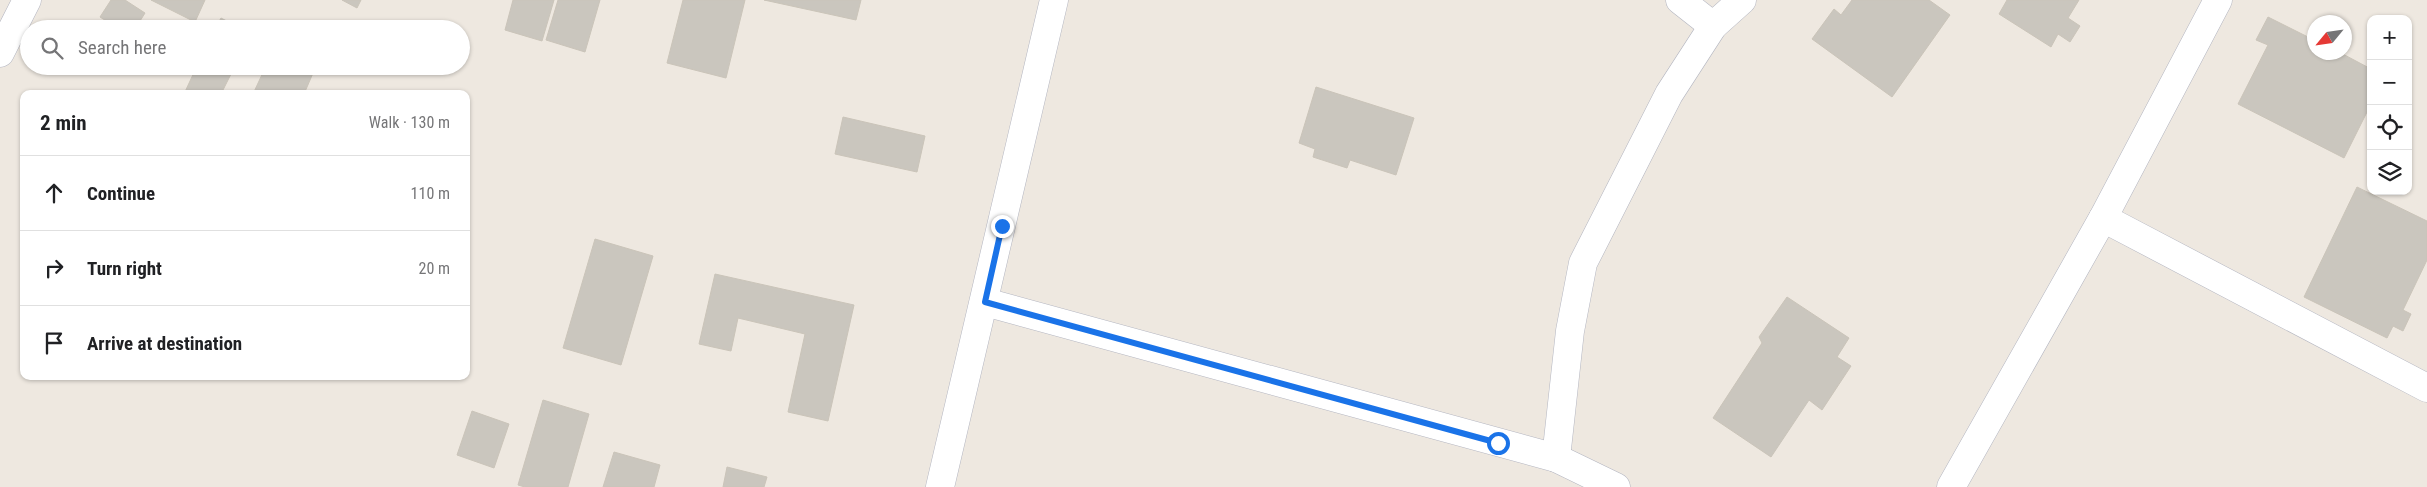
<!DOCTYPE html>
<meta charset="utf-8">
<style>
body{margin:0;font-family:"Roboto Condensed",sans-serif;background:#f6f6f6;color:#202124}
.controls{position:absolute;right:15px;top:15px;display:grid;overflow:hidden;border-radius:10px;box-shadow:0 1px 4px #0004}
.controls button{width:45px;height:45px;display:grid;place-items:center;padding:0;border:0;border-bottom:1px solid #e0e0e0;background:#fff;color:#202124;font:25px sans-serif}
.compass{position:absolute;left:2307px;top:15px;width:45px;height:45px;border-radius:50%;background:#fff;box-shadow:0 1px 4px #0004;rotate:241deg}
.stop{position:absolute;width:15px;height:15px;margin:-11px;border:4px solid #1a73e8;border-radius:50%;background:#fff}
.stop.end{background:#1a73e8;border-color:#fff;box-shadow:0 1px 5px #0008}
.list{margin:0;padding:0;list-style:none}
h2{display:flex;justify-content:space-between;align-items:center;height:65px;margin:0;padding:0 20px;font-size:21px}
h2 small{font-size:16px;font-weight:400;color:#757577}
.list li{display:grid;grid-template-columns:32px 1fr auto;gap:15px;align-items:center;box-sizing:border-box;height:75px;padding:0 20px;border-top:1px solid #e0e0e0}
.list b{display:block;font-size:19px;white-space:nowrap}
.list em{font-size:16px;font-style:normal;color:#757577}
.icon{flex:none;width:28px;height:28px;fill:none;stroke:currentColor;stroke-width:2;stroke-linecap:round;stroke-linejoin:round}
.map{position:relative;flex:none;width:2427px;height:487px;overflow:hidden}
.search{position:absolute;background:#fff;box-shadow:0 1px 4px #0004;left:20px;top:20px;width:450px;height:55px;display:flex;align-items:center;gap:12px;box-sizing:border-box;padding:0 18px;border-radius:28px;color:#757577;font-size:19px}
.panel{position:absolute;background:#fff;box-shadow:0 1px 4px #0004;left:20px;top:90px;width:450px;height:290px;border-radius:10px}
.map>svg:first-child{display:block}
.building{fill:#cac6be;stroke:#cac4b9}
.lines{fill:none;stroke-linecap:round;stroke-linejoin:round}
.minor-casing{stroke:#b3b5c0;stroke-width:29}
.minor{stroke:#fff;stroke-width:28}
.route{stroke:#1a73e8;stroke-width:6}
</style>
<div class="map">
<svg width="2427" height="487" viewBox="0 0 2427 487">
<rect width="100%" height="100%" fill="#eee8e0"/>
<g class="building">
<path d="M111 0H125L145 13 135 29H119L100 17Z"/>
<path d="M151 0H205L195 22Z"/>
<path d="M342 0H361L357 8Z"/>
<path d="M513 0H554L542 41 505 30Z"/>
<path d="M558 0H600L585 52 546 40Z"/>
<path d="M683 0H745L726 78 667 63Z"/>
<path d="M764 0H861L856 20Z"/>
<path d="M1852 0H1929L1950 15 1892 97 1812 39 1834 9 1841 15Z"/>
<path d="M2007 0H2079L2068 18 2080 26 2070 42 2058 34 2051 47 1999 14Z"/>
<path d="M2268 17 2314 40V52H2339L2371 69V104L2344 158 2238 104 2268 45 2256 40Z"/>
<path d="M221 18 242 29H215Z"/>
<path d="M287 22 301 29H284Z"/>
<path d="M197 66H235L221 94H184Z"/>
<path d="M266 66H316L304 94H253Z"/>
<path d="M1316 87 1414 118 1396 175 1350 160 1347 168 1313 157 1315 149 1299 143Z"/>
<path d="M843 117 925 136 917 172 835 154Z"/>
<path d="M2357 187 2427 221V260L2403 310 2411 314 2403 331 2393 326 2387 338 2304 297Z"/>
<path d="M595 239 653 256 621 365 563 348Z"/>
<path d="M715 274 854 305 828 421 788 412 805 334 738 318 731 351 699 344Z"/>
<path d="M1787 297 1849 338 1837 357 1851 366 1822 410 1809 400 1771 457 1713 418 1762 343 1759 337Z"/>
<path d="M543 400 589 414 568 487H525L518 485Z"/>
<path d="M472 411 509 424 494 468 457 455Z"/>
<path d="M614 452 660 465 654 487H603Z"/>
<path d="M727 467 767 477 764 487H723Z"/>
</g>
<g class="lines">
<g class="minor-casing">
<g id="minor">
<path d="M1680 0 1713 26"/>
<path d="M0 53 27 0"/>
<path d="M2103 218 2427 388"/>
<path d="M985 302 1556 458 1616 487"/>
<path d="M1556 458 1570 331 1583 263 1669 94 1713 26 1742 0"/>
<path d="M940 487 1054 0"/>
<path d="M1951 487 2103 218 2218 0"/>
</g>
</g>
<use href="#minor" class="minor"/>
</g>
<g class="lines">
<path class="route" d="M1002 226 985 302 1498 443"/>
</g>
</svg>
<div class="controls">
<button>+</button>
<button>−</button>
<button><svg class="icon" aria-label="locate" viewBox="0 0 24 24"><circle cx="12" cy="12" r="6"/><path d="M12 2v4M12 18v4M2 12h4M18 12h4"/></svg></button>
<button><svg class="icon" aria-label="layers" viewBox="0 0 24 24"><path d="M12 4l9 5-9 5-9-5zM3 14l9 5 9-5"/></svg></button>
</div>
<svg class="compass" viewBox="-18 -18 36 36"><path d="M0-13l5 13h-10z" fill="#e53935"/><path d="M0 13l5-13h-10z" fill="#757577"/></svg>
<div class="stop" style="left:1498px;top:443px"></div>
<div class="stop end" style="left:1002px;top:226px"></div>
<div class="search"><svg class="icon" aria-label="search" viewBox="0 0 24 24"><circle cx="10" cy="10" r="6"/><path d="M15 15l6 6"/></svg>Search here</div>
<section class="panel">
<h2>2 min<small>Walk · 130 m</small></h2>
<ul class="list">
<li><svg class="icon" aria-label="ahead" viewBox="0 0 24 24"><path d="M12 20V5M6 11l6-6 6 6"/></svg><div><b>Continue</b></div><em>110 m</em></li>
<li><svg class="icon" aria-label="right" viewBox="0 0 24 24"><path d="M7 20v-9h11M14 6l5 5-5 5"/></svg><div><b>Turn right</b></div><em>20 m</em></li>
<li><svg class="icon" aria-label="arrive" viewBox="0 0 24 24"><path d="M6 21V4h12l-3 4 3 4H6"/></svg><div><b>Arrive at destination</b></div></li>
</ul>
</section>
</div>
